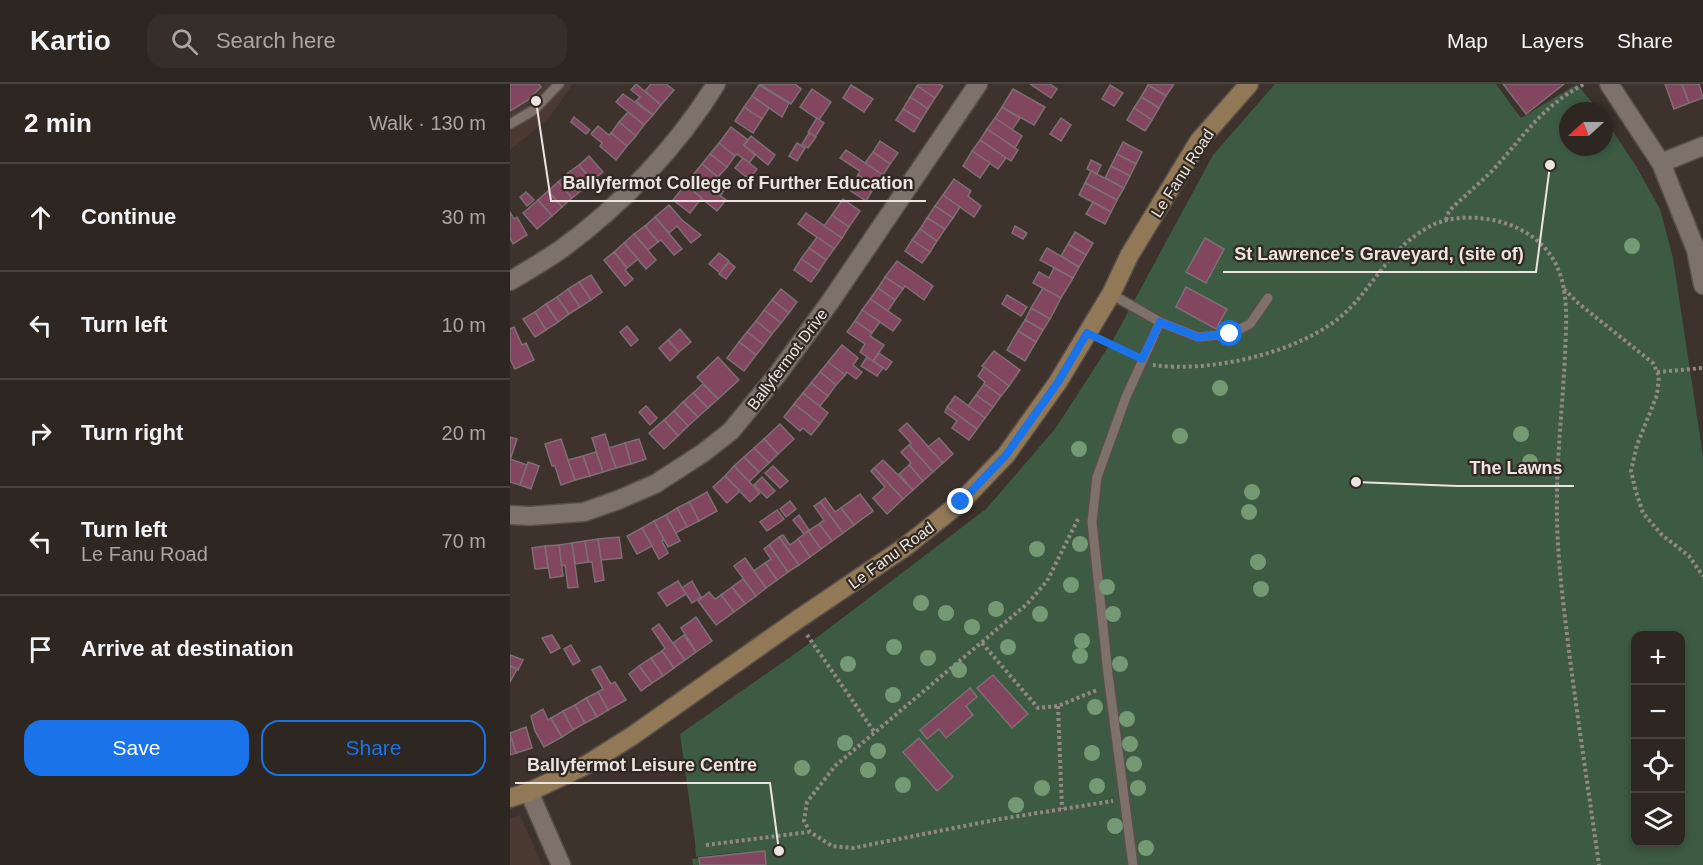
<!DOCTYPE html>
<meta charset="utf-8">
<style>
body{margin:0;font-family:Helvetica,sans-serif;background:#362e2a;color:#f1f3f6}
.controls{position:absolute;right:18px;bottom:18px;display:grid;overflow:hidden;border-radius:12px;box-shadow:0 3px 9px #0003}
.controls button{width:54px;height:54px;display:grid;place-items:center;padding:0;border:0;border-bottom:2px solid #49433f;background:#2e2621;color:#f1f3f6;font:30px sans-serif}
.compass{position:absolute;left:1049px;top:18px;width:54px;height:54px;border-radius:50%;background:#2e2621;box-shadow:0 3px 9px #0003;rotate:249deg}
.stop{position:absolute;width:18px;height:18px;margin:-14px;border:4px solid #1a73e8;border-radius:50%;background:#fff}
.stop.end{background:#1a73e8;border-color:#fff;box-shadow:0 2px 6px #0008}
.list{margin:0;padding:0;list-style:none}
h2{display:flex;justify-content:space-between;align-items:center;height:78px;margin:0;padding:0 24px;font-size:26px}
h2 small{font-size:20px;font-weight:400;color:#a7a5a5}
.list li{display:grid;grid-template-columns:39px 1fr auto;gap:18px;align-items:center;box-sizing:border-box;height:108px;padding:0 24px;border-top:2px solid #49433f}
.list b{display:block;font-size:22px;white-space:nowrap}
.list p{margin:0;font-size:20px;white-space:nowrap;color:#a7a5a5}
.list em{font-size:20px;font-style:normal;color:#a7a5a5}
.actions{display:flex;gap:12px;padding:18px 24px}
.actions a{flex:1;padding:14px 0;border:2px solid #1a73e8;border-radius:18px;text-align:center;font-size:21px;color:#1a73e8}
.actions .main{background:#1a73e8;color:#fff}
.icon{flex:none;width:33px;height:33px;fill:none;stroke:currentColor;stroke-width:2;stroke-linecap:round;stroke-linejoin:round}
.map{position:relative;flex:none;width:1193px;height:781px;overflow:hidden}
header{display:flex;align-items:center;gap:36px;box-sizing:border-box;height:84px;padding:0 30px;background:#2e2621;border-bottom:2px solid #49433f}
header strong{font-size:28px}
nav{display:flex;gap:33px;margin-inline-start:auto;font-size:21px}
.search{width:420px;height:54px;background:#362e2a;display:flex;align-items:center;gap:15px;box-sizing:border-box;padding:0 21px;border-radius:18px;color:#a7a5a5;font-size:22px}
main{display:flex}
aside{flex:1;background:#2e2621}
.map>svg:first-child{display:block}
.built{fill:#4a3a31}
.green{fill:#3d5a42;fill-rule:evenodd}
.building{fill:#82475e;stroke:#7d6f74;stroke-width:1.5}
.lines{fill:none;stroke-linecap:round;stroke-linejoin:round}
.lane-casing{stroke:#584f49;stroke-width:12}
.street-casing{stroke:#584f49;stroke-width:21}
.secondary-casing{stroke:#584f49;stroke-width:21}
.path{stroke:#928983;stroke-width:4;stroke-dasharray:3 3;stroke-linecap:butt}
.lane{stroke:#7d7169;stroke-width:9}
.street{stroke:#7d7169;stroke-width:18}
.secondary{stroke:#917856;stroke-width:18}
.tree{fill:#759974}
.route{stroke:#1a73e8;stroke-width:8}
.labels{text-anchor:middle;stroke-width:4.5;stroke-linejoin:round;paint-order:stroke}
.street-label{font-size:16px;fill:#ebe4df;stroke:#322822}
.leader{fill:none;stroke:#ebe4df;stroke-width:2}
.callout-dot{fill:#ebe4df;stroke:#322822;stroke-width:2}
.callout-label{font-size:18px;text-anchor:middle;font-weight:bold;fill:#ebe4df;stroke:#322822;stroke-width:4.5;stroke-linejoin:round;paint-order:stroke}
</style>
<header>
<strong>Kartio</strong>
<div class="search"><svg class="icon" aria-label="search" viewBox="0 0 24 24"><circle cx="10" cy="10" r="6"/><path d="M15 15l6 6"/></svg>Search here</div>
<nav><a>Map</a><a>Layers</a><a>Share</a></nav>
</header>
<main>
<aside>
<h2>2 min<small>Walk · 130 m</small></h2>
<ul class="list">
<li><svg class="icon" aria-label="ahead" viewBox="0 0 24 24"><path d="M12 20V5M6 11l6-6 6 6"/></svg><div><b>Continue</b></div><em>30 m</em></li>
<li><svg class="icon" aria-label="left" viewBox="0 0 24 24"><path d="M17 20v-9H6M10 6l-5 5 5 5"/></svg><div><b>Turn left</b></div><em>10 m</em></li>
<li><svg class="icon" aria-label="right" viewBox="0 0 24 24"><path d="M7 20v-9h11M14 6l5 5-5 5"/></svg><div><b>Turn right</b></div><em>20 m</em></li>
<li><svg class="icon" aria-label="left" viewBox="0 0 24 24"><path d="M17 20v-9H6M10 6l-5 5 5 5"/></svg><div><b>Turn left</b><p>Le Fanu Road</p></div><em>70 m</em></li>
<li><svg class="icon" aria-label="arrive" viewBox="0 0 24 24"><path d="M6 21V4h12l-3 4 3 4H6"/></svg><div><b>Arrive at destination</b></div></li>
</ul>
<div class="actions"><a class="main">Save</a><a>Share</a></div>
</aside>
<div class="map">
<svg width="1193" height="781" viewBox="0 0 1193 781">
<rect width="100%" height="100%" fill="#3d322c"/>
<g class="built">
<path d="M0 0H63L39 34 0 66Z"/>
<path d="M10 731 32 781H0V734Z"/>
</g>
<path class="green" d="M765 0H986L1011 34 1067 0 1089 27H1058V63H1094V34L1126 82 1150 125 1163 174 1193 372V781H183L182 775 240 767 186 773 185 758 170 650 293 564 476 425 545 345 604 254 703 71ZM1126 552H1170V758H1126Z"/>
<g class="building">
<path d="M0 0H29L31 3 18 16 0 27Z"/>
<path d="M126 0 151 21 143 31 126 17 130 13 121 6Z"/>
<path d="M141 0H156L164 6 151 21 135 7Z"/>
<path d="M250 0H285L291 5 281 20Z"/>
<path d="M409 0H429L433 2 425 14 407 2Z"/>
<path d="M520 0H540L547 5 541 14Z"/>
<path d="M639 0H664L656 12 638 1Z"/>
<path d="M993 0H1054L1016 30Z"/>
<path d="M1155 0H1172L1179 19 1164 25Z"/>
<path d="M1172 0H1189L1193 14 1179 19Z"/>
<path d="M249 1 279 19 272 33 242 12Z"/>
<path d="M341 1 363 15 354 28 333 14Z"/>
<path d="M600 1 613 9 604 22 592 15Z"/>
<path d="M638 1 656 12 649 24 631 13Z"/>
<path d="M407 2 425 14 418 25 400 13Z"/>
<path d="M302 5 321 18 309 36 290 23Z"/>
<path d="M503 5 535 23 524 41 492 23Z"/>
<path d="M113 10 143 31 134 41 106 18Z"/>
<path d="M242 12 259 24 252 35 234 23Z"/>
<path d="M400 13 418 25 411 36 393 25Z"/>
<path d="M631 13 649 24 642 36 624 24Z"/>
<path d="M234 23 252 35 243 49 225 37Z"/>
<path d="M492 23 510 34 502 46 485 34Z"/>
<path d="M624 24 642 36 635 47 617 36Z"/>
<path d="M393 25 411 36 404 48 386 36Z"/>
<path d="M118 28 134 41 126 52 109 38Z"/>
<path d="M64 33 80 46 76 50 61 38Z"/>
<path d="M307 34 314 39 305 53 298 48Z"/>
<path d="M485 34 512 52 505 64 477 45Z"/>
<path d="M551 34 561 41 551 57 540 50Z"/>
<path d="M109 38 126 52 117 62 101 49Z"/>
<path d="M88 42 99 51 101 49 117 62 106 76 90 62 92 59 81 50Z"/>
<path d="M221 43 238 56 234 61 245 71 239 79 227 70 225 72 209 59Z"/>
<path d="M477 45 508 66 501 77 470 56Z"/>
<path d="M299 49 306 53 298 64 292 60Z"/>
<path d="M241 52 265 71 258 81 234 61Z"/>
<path d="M470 56 496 74 488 85 462 67Z"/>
<path d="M370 57 388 69 380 80 363 68Z"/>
<path d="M613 58 632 68 626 80 607 70Z"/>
<path d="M209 59 225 72 217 83 200 70Z"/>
<path d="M287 59 295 64 287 77 279 72Z"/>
<path d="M336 66 373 91 365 102 348 91 350 87 330 74Z"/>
<path d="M462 67 480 79 470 94 453 82Z"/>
<path d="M363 68 380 80 373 91 355 79Z"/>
<path d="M200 70 217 83 208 93 192 80Z"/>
<path d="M607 70 626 80 620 92 601 82Z"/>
<path d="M79 72 93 88 82 97 69 81Z"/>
<path d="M233 74 247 85 239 95 225 84Z"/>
<path d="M581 76 591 81 587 90 577 85Z"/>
<path d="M192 80 218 101 210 112 183 91Z"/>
<path d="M69 81 82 97 72 106 58 89Z"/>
<path d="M601 82 620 92 614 104 595 94Z"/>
<path d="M581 87 614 104 607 116 575 99Z"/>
<path d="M58 89 72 106 62 114 48 98Z"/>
<path d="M183 91 216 116 207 127 175 101Z"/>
<path d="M348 91 365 102 356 117 338 105Z"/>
<path d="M444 95 461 107 458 112 471 122 464 133 433 111Z"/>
<path d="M48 98 62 114 52 123 38 107Z"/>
<path d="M575 99 607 116 601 128 569 111Z"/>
<path d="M175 101 192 114 180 129 163 116Z"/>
<path d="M38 107 52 123 42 132 28 116Z"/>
<path d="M16 108 24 116 17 122 10 113Z"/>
<path d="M433 111 450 123 443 134 425 122Z"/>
<path d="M333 115 350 127 339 143 322 131Z"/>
<path d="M28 116 42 132 27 145 13 129Z"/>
<path d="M583 118 601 128 595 140 576 130Z"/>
<path d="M159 121 172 136 191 151 181 159 167 142 159 149 145 133Z"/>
<path d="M425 122 443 134 435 145 417 134Z"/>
<path d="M0 128 4 135 7 133 17 151 3 160 0 154Z"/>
<path d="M296 129 332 154 324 165 288 140Z"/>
<path d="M322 131 339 143 332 154 314 142Z"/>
<path d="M145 133 172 165 164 171 151 156 148 158 135 142Z"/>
<path d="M417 134 435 145 427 157 410 145Z"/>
<path d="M135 142 148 158 138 166 124 150Z"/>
<path d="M505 142 517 149 513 155 502 149Z"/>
<path d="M410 145 427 157 420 168 402 156Z"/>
<path d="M565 148 583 159 576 171 558 160Z"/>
<path d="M124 150 146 176 136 185 114 159Z"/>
<path d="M307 153 324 165 316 176 299 164Z"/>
<path d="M695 154 714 165 696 199 676 188Z"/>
<path d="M402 156 420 168 412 179 395 167Z"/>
<path d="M114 159 128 175 117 184 104 168Z"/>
<path d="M558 160 576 171 569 183 551 172Z"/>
<path d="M299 164 316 176 309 187 291 175Z"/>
<path d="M537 164 569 183 563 194 530 176Z"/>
<path d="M104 168 117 184 115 186 123 195 115 202 94 176Z"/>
<path d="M209 169 219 177 210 189 199 180Z"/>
<path d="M291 175 309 187 301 198 284 186Z"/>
<path d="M387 177 423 202 414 216 395 202 393 205 375 193Z"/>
<path d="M219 178 225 183 216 195 209 190Z"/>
<path d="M544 184 563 194 551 214 523 199 529 188 539 194Z"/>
<path d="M81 191 92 208 81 216 69 198Z"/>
<path d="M375 193 393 205 385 216 368 204Z"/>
<path d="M69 198 81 216 70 223 58 205Z"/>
<path d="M676 203 717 225 706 245 666 223Z"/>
<path d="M368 204 385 216 378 227 360 215Z"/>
<path d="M533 204 551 214 540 235 521 224Z"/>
<path d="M58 205 70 223 59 230 47 213Z"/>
<path d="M271 205 287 218 279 229 262 216Z"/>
<path d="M497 211 517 223 511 232 492 220Z"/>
<path d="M47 213 59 230 48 238 36 220Z"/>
<path d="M360 215 391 236 383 247 352 226Z"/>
<path d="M262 216 279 229 271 239 254 226Z"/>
<path d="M36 220 48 238 36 246 25 228Z"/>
<path d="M521 224 540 235 533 246 515 236Z"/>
<path d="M254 226 271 239 262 250 246 237Z"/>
<path d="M352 226 370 238 362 249 345 237Z"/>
<path d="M25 228 36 246 25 253 13 235Z"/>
<path d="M515 236 533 246 526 258 508 247Z"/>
<path d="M246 237 262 250 254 261 237 248Z"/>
<path d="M345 237 362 249 360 252 374 261 363 277 350 268 355 260 337 248Z"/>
<path d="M117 242 128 256 121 262 110 248Z"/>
<path d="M4 243 12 261 16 259 24 276 5 285 0 275V245Z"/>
<path d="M170 245 181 258 169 268 158 256Z"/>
<path d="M508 247 526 258 515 277 497 266Z"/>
<path d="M237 248 254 261 246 271 229 258Z"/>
<path d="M158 256 169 268 160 277 149 264Z"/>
<path d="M229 258 246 271 234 287 217 274Z"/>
<path d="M332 261 348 274 343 281 352 288 346 295 337 288 335 291 318 278Z"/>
<path d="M484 267 510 286 499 302 472 282Z"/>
<path d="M369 269 382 278 376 286 363 277Z"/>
<path d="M208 273 229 296 208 315 187 293Z"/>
<path d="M357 273 373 284 367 292 351 282Z"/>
<path d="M318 278 335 291 326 301 310 288Z"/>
<path d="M474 283 499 302 491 312 474 300 475 298 468 292Z"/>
<path d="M310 288 326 301 318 312 301 299Z"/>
<path d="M301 299 318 312 309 323 293 309Z"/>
<path d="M193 300 208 315 198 324 183 309Z"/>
<path d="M474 300 491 312 483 323 466 311Z"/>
<path d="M183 309 198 324 188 333 173 318Z"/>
<path d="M293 309 318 329 310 340 284 320Z"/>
<path d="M466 311 483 323 475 334 458 322Z"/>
<path d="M445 312 475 334 467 345 437 323Z"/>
<path d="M173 318 188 333 178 342 164 327Z"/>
<path d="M284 320 310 340 301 351 293 344 290 347 274 333Z"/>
<path d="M136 322 147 334 140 341 129 328Z"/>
<path d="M437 323 467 345 459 356 442 344 447 337 435 328Z"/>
<path d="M164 327 178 342 168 352 154 336Z"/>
<path d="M154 336 168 352 154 365 139 349Z"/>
<path d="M397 339 433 379 423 388 399 361 401 359 389 346Z"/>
<path d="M270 340 284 355 268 370 254 355Z"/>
<path d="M95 350 106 384 93 388 82 354Z"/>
<path d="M0 353 7 355 0 376Z"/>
<path d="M429 354 443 370 433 379 418 363Z"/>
<path d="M51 355 65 396 51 401 45 382H42L35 360Z"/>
<path d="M129 355 136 375 121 380 115 359Z"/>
<path d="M254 355 268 370 259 379 244 364Z"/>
<path d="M115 359 121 380 106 384 99 364Z"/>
<path d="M399 361 423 388 413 397 399 381 401 379 391 368Z"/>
<path d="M244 364 259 379 249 388 234 373Z"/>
<path d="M86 368 93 388 80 392 73 372Z"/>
<path d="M73 372 80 392 65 396 58 376Z"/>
<path d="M234 373 249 388 239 398 224 382Z"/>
<path d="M0 375 17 381 10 401 0 398Z"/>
<path d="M373 376 403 406 393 415 364 384Z"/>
<path d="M18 378 29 382 21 405 10 401Z"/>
<path d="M399 381 413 397 403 406 389 390Z"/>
<path d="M224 382 250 409 240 418 215 392Z"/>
<path d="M263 382 278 397 270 404 255 389Z"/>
<path d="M364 384 393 415 377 430 363 414 375 403 361 387Z"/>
<path d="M215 392 230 407 217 419 203 403Z"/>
<path d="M252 393 265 407 257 414 244 401Z"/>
<path d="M197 408 207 427 189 437 179 418Z"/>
<path d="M350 410 363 427 344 441 331 424Z"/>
<path d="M315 414 325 428 331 424 344 441 333 449 310 418Z"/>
<path d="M280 417 286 425 276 433 270 425Z"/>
<path d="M179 418 189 437 177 443 167 424Z"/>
<path d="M310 418 333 449 322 457 309 440 314 436 304 422Z"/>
<path d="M167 424 177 443 166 449 156 431Z"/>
<path d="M267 426 274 435 257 447 250 438Z"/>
<path d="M156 431 170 457 158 463 144 437Z"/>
<path d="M289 431 299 446 294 450 283 436Z"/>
<path d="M144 437 154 456 152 457 158 469 149 475 132 444Z"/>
<path d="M309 440 322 457 311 465 298 447Z"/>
<path d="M132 444 142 462 127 470 117 452Z"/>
<path d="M298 447 311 465 300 473 288 455Z"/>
<path d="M273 451 280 461 288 455 300 473 289 481 269 453Z"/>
<path d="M109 453 112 474 91 476 88 455Z"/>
<path d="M269 453 289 481 278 488 259 461Z"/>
<path d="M88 455 94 496 85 498 82 478H78L75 457Z"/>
<path d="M75 457 78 478 65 480 62 459Z"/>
<path d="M62 459 68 503 58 504 55 481 51 482 49 461Z"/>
<path d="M49 461 53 492 40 494 35 462Z"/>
<path d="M259 461 278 488 267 496 255 479 261 475 254 465Z"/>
<path d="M35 462 38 484 25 485 22 464Z"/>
<path d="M235 474 256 504 246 512 224 482Z"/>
<path d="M255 479 267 496 256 504 244 487Z"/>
<path d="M233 495 246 512 235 520 222 503Z"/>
<path d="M168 497 176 510 157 522 148 509Z"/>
<path d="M182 497 191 513 182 519 172 504Z"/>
<path d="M222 503 235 520 224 528 211 511Z"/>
<path d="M199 508 205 515 211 511 224 528 206 541 188 517Z"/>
<path d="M186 533 202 557 186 568 171 544Z"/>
<path d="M149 540 175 576 164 584 152 567 155 564 142 545Z"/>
<path d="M42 551 50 564 41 569 32 554Z"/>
<path d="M174 551 186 568 175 576 163 559Z"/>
<path d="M61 561 70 577 63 581 54 565Z"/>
<path d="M152 567 164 584 153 592 141 574Z"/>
<path d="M0 571 13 576 8 586 0 582Z"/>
<path d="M141 574 153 592 142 599 129 582Z"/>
<path d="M0 582 7 585 0 598Z"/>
<path d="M90 582 101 600 105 598 116 616 98 626 88 608 93 605 82 586Z"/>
<path d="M129 582 142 599 131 607 119 590Z"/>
<path d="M483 591 518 630 502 644 467 604Z"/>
<path d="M460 604 467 613 456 622 463 631 436 654 429 645 417 655 410 646Z"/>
<path d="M88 608 98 626 87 633 76 614Z"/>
<path d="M76 614 87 633 75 639 65 621Z"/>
<path d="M65 621 75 639 63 646 53 627Z"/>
<path d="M33 625 38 636 41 634 52 653 34 663 25 647 21 632Z"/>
<path d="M53 627 63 646 52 653 41 634Z"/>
<path d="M16 643 22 664 6 669 0 649Z"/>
<path d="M0 650 6 669 0 671Z"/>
<path d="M409 654 443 693 427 707 393 668Z"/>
<path d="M255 767 256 781H190L189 774Z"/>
</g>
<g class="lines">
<g class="lane-casing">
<g id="lane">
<path d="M0 40 24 26 49 0"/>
<path d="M601 210 650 238 616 313 587 393 582 438 598 590 623 781"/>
<path d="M650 238 688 253 720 250 740 240 758 214"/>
</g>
</g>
<g class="street-casing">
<g id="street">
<path d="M1099 0 1151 79 1186 166 1193 201"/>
<path d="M1151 79 1193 62"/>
<path d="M0 197C17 187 34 177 50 166 111 122 167 63 206 0"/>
<path d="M0 431 20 432 74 428 108 416 145 400 193 369 221 347 267 291 320 218 468 0"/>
<path d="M19 708 51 781"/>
</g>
</g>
<g class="secondary-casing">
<path id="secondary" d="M0 714 19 708 76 681 122 652 287 536 395 463 451 418 496 371 548 298 601 210 619 172 689 57 739 0"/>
</g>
<g class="path">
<path d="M936 136 939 127C953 113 969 100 983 86 1015 51 1030 24 1074 0"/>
<path d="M1054 205 1068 219 1143 279 1149 292 1147 311 1127 361 1121 387 1126 408 1133 429 1152 451 1179 472 1193 492"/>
<path d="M592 256 620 270"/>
<path d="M643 281C701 289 792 269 836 228 857 208 874 178 896 159 907 150 919 141 933 137 974 126 1031 142 1048 185 1059 211 1056 242 1055 270 1053 319 1047 368 1047 416 1046 466 1053 517 1059 567 1068 638 1079 710 1089 781"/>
<path d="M1147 288 1193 284"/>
<path d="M568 435 537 497 517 520 325 682 297 718 294 737 300 748 322 762 343 764 490 735 603 717"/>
<path d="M297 551 365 649"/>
<path d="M472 559 528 624 548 622 587 606"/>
<path d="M548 622 552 725"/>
<path d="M196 761 299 748"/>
</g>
<use href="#lane" class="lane"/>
<use href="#street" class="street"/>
<use href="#secondary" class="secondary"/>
</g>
<g class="tree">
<circle cx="1122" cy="162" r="8"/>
<circle cx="710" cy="304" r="8"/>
<circle cx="1011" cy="350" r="8"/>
<circle cx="670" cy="352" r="8"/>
<circle cx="569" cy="365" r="8"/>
<circle cx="1020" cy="378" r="8"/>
<circle cx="742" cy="408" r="8"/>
<circle cx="739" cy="428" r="8"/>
<circle cx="570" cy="460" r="8"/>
<circle cx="527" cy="465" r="8"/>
<circle cx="748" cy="478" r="8"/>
<circle cx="561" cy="501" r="8"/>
<circle cx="597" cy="503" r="8"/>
<circle cx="751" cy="505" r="8"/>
<circle cx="411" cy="519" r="8"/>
<circle cx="486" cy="525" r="8"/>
<circle cx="436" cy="529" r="8"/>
<circle cx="530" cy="530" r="8"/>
<circle cx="603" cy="530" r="8"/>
<circle cx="462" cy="543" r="8"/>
<circle cx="572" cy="557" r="8"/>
<circle cx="384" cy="563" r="8"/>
<circle cx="498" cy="563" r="8"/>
<circle cx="570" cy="572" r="8"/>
<circle cx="418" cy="574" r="8"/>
<circle cx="338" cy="580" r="8"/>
<circle cx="610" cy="580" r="8"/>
<circle cx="449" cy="586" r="8"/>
<circle cx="383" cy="611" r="8"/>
<circle cx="585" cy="623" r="8"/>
<circle cx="617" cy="635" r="8"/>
<circle cx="335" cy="659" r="8"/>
<circle cx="620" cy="660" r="8"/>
<circle cx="368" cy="667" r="8"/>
<circle cx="582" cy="669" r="8"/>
<circle cx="624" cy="680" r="8"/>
<circle cx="292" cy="684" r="8"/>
<circle cx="358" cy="686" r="8"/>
<circle cx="393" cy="701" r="8"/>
<circle cx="587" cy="702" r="8"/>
<circle cx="532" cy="704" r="8"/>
<circle cx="628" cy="704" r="8"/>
<circle cx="506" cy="721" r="8"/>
<circle cx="605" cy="742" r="8"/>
<circle cx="636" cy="764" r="8"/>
</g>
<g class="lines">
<path class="route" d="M451 418 496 371 548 298 577 249 632 275 650 238 688 253 720 250"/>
</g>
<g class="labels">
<g class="street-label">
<text transform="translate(672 89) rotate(-57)" y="6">Le Fanu Road</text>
<text transform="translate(277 275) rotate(-53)" y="6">Ballyfermot Drive</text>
<text transform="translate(381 471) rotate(-36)" y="6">Le Fanu Road</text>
</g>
</g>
<path class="leader" d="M26 17L41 117H416M1040 81L1026 188H713M846 398L947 402H1064M269 767L260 699H5"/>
<g class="callout-dot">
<circle cx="26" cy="17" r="6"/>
<circle cx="1040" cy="81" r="6"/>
<circle cx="846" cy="398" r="6"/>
<circle cx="269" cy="767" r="6"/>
</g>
<g class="callout-label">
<text x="228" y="105">Ballyfermot College of Further Education</text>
<text x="869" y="176">St Lawrence's Graveyard, (site of)</text>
<text x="1006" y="390">The Lawns</text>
<text x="132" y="687">Ballyfermot Leisure Centre</text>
</g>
</svg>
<div class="controls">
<button>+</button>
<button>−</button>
<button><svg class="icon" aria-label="locate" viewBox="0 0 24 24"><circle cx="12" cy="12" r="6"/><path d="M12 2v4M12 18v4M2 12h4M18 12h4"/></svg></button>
<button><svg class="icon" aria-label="layers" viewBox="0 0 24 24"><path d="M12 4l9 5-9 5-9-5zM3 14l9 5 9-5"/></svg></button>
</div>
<svg class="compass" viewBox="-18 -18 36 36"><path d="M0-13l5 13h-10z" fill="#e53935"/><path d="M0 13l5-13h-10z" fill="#a7a5a5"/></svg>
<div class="stop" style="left:720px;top:250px"></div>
<div class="stop end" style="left:451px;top:418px"></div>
</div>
</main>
